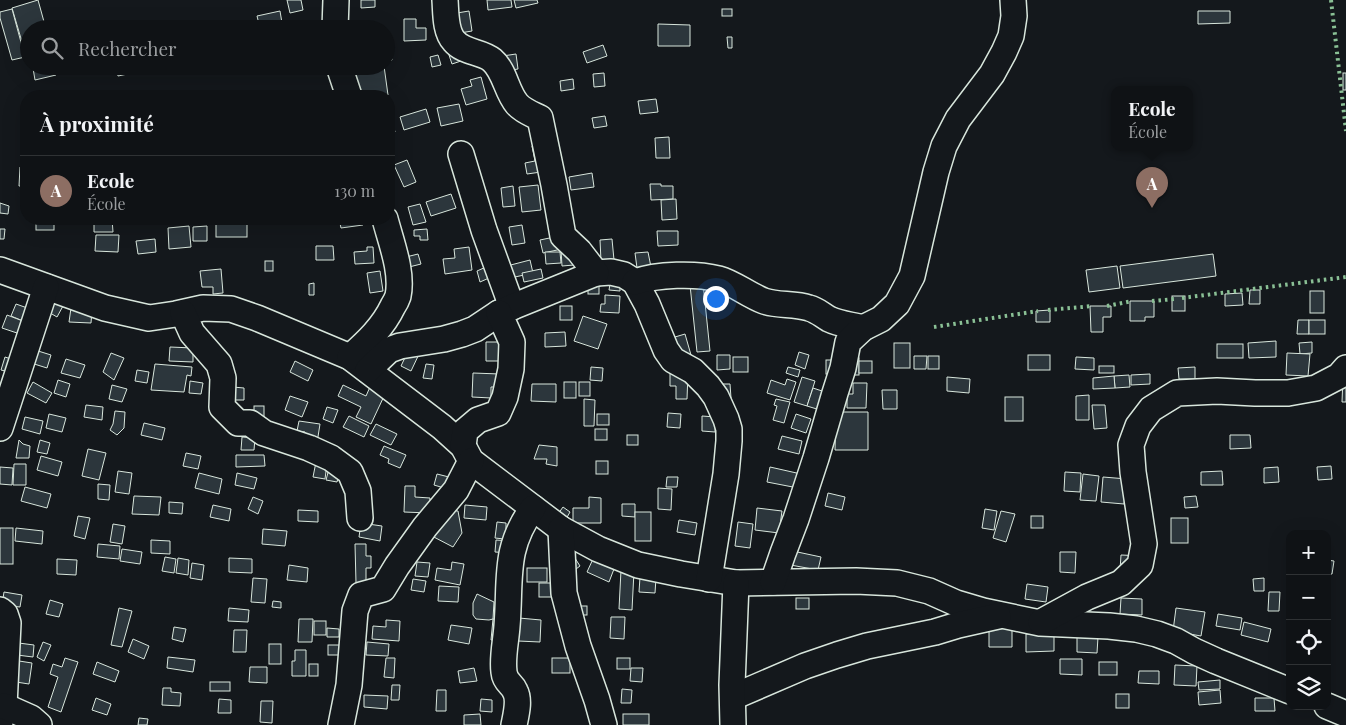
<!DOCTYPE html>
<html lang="fr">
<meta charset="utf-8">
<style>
body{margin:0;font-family:"Playfair Display",serif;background:#181b1e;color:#f1f3f6}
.controls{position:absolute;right:15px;bottom:15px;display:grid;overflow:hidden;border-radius:10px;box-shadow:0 5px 20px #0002}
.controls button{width:45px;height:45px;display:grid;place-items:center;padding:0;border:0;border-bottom:1px solid #2f3234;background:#0f1215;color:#f1f3f6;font:25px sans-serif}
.you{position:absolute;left:715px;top:298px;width:18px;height:18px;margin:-12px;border:4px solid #fff;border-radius:50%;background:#1a73e8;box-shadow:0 0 0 8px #1a73e833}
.badge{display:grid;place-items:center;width:32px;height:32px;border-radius:50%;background:#0b8043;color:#fff;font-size:16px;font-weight:700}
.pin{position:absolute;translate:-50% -41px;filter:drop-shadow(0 1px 2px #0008)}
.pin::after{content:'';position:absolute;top:26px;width:18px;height:15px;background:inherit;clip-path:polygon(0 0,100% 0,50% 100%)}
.popup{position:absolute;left:1111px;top:86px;width:82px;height:65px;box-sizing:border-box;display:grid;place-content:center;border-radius:10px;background:#0f1215;filter:drop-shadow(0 1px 4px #0005);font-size:16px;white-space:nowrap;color:#9b9ea0}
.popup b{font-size:19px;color:#f1f3f6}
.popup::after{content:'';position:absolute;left:50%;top:100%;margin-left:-10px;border:10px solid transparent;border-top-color:#0f1215}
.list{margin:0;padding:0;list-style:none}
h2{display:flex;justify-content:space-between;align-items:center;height:65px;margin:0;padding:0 20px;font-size:21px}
h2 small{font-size:16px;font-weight:400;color:#9b9ea0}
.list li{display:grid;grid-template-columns:32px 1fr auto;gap:15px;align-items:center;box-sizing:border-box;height:70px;padding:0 20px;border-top:1px solid #2f3234}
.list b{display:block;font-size:19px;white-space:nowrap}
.list p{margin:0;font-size:16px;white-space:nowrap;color:#9b9ea0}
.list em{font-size:16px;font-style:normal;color:#9b9ea0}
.icon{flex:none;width:28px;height:28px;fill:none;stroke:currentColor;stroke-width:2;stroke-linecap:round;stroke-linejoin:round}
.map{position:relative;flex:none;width:1346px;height:725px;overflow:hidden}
.search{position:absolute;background:#0f1215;box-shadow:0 5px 20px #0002;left:20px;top:20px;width:375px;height:55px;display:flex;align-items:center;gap:12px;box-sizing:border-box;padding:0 18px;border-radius:28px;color:#9b9ea0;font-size:19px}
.panel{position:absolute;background:#0f1215;box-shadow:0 5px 20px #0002;left:20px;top:90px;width:375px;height:135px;border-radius:20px}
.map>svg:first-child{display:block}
.building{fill:#2c363c;stroke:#d8e6dc}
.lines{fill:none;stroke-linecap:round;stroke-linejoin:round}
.minor-casing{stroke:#d8e6dc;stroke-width:28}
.minor{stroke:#14181c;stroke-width:25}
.hedge{stroke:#8ac095;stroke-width:4;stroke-dasharray:2.5 4;stroke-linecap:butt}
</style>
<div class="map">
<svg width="1346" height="725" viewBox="0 0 1346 725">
<rect width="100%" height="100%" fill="#14181c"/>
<g class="building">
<path d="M38 0 46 29H29V58L27 59 12 8Z"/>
<path d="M287 0H301L303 10 290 13Z"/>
<path d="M361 0H375V7L361 8Z"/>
<path d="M487 0H511L512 7 488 10Z"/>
<path d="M514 0H537L538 3 516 8Z"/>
<path d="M12 9 25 57 12 60 0 18V12Z"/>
<rect x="722" y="9" width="10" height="7"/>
<path d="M280 11 282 23 260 28 257 16Z"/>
<path d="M469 11 472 31 448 35 457 13Z"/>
<path d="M1198 11H1230V23L1198 24Z"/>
<path d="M404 19H416V28H426V40L404 41Z"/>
<path d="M658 24 690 25V46H658Z"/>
<path d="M293 25 295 29H282V28Z"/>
<path d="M727 37H732V48H728Z"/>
<path d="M603 45 607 56 587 63 583 52Z"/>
<path d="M386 47H389L392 60 386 62Z"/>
<path d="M448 52 464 60 452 64Z"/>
<path d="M516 54 518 69 499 72 496 57Z"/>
<path d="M438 55 441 65 432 67 430 57Z"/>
<path d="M42 66H54L56 75 35 80 33 68Z"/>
<path d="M116 66H141L142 71 118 76Z"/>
<path d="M195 66H217V70L196 72Z"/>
<path d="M384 66 388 95 354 96 351 70Z"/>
<path d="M604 73 605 86 594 87 593 74Z"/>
<rect x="1343" y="73" width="3" height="17"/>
<path d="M481 77 487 99 466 105 461 89 472 86 470 80Z"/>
<path d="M573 79 574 89 561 91 560 81Z"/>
<path d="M181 92 182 96H150Z"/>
<path d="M656 99 658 112 640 114 638 101Z"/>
<path d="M459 104 463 121 441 126 437 108Z"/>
<path d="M426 109 430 122 404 130 400 117Z"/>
<path d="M605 116 607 126 594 128 592 118Z"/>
<path d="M392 121 395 132 389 134V122Z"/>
<path d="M669 137 670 158H656L655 138Z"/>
<path d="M544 145 548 171 527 174 525 163 535 161 532 146Z"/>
<path d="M407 160 416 182 404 187 394 165Z"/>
<path d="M20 167H26V186H19Z"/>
<path d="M592 173 594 187 571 190 569 177Z"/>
<path d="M650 184H661V186H673V199L651 200Z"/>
<path d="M538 185 541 210 522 212 519 187Z"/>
<path d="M513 186 515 206 503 207 501 188Z"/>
<path d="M451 194 456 208 431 216 426 202Z"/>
<path d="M676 199 677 219 662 220 661 200Z"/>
<path d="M0 203 9 206 8 214 0 213Z"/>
<path d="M420 204 426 222 413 225 408 207Z"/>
<rect x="36" y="219" width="18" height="11"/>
<path d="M104 219H112L113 232H94V220Z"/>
<path d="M339 219H362L363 225 341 228Z"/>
<rect x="216" y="220" width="31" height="17"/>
<path d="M522 225 525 243 512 245 509 227Z"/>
<path d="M189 226 191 247 169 249 168 228Z"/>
<path d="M207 226V241H193V227Z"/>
<path d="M0 229H5L4 239H0Z"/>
<path d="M427 229 428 240H420V236H414V230Z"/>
<path d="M657 231H678V245L658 246Z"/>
<path d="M96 235H119L118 252 95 251Z"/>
<path d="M559 236 562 249 543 253 540 240Z"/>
<path d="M155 239 156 252 138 254 136 241Z"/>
<path d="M612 239 614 260 601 261 600 240Z"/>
<path d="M316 246H333L334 260H316Z"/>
<path d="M367 247H373L374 263 355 264 354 252 367 251Z"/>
<path d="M469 247 472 270 445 274 443 259 455 258 454 249Z"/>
<path d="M561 250H574V265L562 266Z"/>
<path d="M545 252H560L561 263 546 264Z"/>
<path d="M648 252 651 267 637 268 635 253Z"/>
<path d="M418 254 421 264 409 267 406 257Z"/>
<path d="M1213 254 1216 276 1123 288 1120 266Z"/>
<path d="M530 260 533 273 506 279 503 267Z"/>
<rect x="265" y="261" width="8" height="10"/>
<path d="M1117 266 1120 288 1089 292 1086 270Z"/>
<path d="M486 267 489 278 480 282 477 271Z"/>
<path d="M221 269 223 293 213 294V287H202L200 271Z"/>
<path d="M541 269 543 278 524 282 522 273Z"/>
<path d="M380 271 383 291 370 293 367 273Z"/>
<path d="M314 283V295H309V284Z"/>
<rect x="588" y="283" width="11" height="11"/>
<path d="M703 283 710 351 697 352 690 285Z"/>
<path d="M610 284 620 285V291L609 290Z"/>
<path d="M1250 290H1260V304H1249Z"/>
<rect x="1310" y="291" width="14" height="22"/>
<path d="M1242 293 1243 305 1225 306V294Z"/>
<path d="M605 295 620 296 619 313 600 312 601 304H605Z"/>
<rect x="1172" y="296" width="13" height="15"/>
<path d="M51 299 63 306 57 317 45 310Z"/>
<path d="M1130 301H1154V317H1145V321H1130Z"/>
<path d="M16 304 33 310 28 323 11 316Z"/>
<rect x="560" y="306" width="12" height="14"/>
<path d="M1090 306H1111V317H1103V332H1091Z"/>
<path d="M71 308 92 310 91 323 69 322Z"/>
<path d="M1050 310V322H1036V311Z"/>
<path d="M7 315 28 323 23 335 2 328Z"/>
<path d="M583 316 607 324 598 349 574 341Z"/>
<path d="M1298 320H1309V334H1297Z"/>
<rect x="1309" y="320" width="16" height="14"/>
<path d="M565 332 566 346 545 347V333Z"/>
<path d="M685 334 691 355 681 358 675 337Z"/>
<path d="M1276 341V357L1249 358 1248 343Z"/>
<path d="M486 342H499L500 361H486Z"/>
<path d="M1312 342V353L1300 354 1299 343Z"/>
<rect x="894" y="343" width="16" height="25"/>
<rect x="1217" y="344" width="26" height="14"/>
<path d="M170 347 193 348V362L169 361Z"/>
<path d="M410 347 420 352 411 371 401 366Z"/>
<path d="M35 350 51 355 47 368 31 363Z"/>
<path d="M799 352 809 355 805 369 795 365Z"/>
<path d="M111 353 124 358 114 380 103 372Z"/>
<path d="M1287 353 1310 354 1308 376 1286 375Z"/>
<path d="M717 355H730V369L717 370Z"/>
<rect x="1028" y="355" width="22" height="15"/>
<path d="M914 356H927L926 369H914Z"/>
<rect x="928" y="356" width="11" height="13"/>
<path d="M5 357 17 361 13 373 1 370Z"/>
<rect x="733" y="357" width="15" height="15"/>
<path d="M1076 357 1094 358V370L1075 369Z"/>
<rect x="846" y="358" width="13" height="17"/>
<path d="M66 359 85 365 80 378 61 373Z"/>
<rect x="826" y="360" width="13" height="14"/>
<path d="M295 361 313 370 308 381 290 372Z"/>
<rect x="859" y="361" width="13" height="12"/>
<path d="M155 364 192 367 191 376 187 375 184 392 151 390Z"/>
<path d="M426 364 434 365 432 379 423 378Z"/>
<rect x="1099" y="366" width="15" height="7"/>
<path d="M591 367 603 368 602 381 590 380Z"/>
<path d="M788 367 800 370 798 377 786 373Z"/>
<path d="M1195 367V379H1179L1178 368Z"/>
<path d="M137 370 149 372 147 383 135 381Z"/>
<path d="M670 372 688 373 687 399H676V386H670Z"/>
<path d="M473 373 500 374 499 387H491V398L472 397Z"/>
<path d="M1150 374V384L1131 385V375Z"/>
<path d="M1129 375 1130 387 1115 388 1114 376Z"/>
<path d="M1114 376 1115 388 1093 389V378Z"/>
<path d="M802 377 815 381 807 406 794 402Z"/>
<path d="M947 377 970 379 969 393 947 391Z"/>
<path d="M1343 377H1346V402H1342Z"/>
<path d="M787 379 796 382 790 400 767 393 771 380 785 385Z"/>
<path d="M58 380 70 384 66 397 54 393Z"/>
<path d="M190 381 203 383 201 394 189 393Z"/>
<path d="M33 382 52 393 46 403 27 393Z"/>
<rect x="564" y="382" width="12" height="16"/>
<rect x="579" y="382" width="11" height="14"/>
<path d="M853 383H867L866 408H847V394H853Z"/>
<path d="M532 384H556V402L531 401Z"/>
<path d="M719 384H730L731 398H719Z"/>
<path d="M112 385 127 389 122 402 109 399Z"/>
<path d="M343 385 366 396 370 387 385 394 371 424 356 417 361 407 338 396Z"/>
<path d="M233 387 244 388V400H233Z"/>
<path d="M813 388 825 392 820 410 807 406Z"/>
<path d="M882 390H897V409H883Z"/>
<path d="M1089 395V420H1076V396Z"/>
<path d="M290 396 308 402 302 417 285 410Z"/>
<rect x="1005" y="397" width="18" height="24"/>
<path d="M584 399 595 400 594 426H584Z"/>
<path d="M776 399 790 402 784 423 773 420 777 406 774 405Z"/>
<path d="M86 405 103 407 102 420 84 417Z"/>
<path d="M1092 405H1105L1107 428 1094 429Z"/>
<rect x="254" y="406" width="10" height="14"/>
<path d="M327 407 338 410 333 423 323 419Z"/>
<path d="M115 411 125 412 124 428 117 435 110 430 113 424Z"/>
<path d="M836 412H868V450H835Z"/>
<path d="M668 413 681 414 680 428 667 427Z"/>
<path d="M49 414 66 418 62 432 46 428Z"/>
<rect x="597" y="414" width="12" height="11"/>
<path d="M796 414 811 419 806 433 791 428Z"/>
<path d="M349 416 369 426 364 437 343 427Z"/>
<path d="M702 416 716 417 715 432 702 431Z"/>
<path d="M25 417 43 421 40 434 22 429Z"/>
<path d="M299 421 320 424 317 443 304 441 305 432 297 431Z"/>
<path d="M144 423 165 428 162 440 141 435Z"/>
<path d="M376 424 397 434 391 445 370 435Z"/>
<rect x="595" y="429" width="12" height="11"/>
<rect x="627" y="435" width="11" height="10"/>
<path d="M1230 435H1250L1251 448 1230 449Z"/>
<path d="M782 436 802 441 799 454 778 449Z"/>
<path d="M242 437 255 438 254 450H241Z"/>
<path d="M19 440 23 444 30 446 29 458H16Z"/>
<path d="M40 440 50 443 47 454 37 452Z"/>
<path d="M539 445 557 447V466L546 464 547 459H534Z"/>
<path d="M384 446 406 455 400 468 388 463 389 459 380 455Z"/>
<path d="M88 449 106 453 99 480 82 476Z"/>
<path d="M186 453 201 456 198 469 183 466Z"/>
<path d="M236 455H264L265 466 236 467Z"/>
<path d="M41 456 62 462 58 476 37 470Z"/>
<rect x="596" y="461" width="12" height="13"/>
<path d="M316 462 327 464 325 479 313 477Z"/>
<path d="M14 464H26V485H13Z"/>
<path d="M330 465 341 468 337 482 326 480Z"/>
<path d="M1331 466 1332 479 1318 480 1317 467Z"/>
<path d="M0 467 13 468 12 485 0 484Z"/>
<path d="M770 467 801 474 798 488 767 482Z"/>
<path d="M1278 467 1279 482 1264 483V468Z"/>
<path d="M118 471 132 473 129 494 115 492Z"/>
<path d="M1222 471 1223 485H1201V472Z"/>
<path d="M1065 472 1081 473 1080 492 1064 491Z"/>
<path d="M199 473 222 479 219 494 195 488Z"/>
<path d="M237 473 257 478 254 489 235 485Z"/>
<path d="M437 474 457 479 454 491 434 485Z"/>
<path d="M1083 474 1099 476 1096 501 1080 500Z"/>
<path d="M667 477H678L677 487H666Z"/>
<path d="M1103 477 1127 479 1124 504 1101 502Z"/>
<path d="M98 484 110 485 109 500 98 499Z"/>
<path d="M405 486H415V497L430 498 429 513 404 512Z"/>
<path d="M25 487 51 494 47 508 21 501Z"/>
<path d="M658 488 672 489 671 510 658 509Z"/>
<path d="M828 493 845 497 842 510 825 506Z"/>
<path d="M134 496 161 497 159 515 132 514Z"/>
<path d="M1196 496 1198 507 1185 508 1184 497Z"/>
<path d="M253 497 263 501 258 514 248 509Z"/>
<path d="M589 497 601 498V523H573V508H589Z"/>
<path d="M169 502 183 503 182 514 169 513Z"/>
<path d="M622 504H635V517L622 516Z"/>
<path d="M213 505 231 509 229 521 210 517Z"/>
<path d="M465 505 487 507 486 520 464 518Z"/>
<path d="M563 507 570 512 566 519 558 514Z"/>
<path d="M757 508 782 511 779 533 755 530Z"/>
<path d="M985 509 997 511 994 530 982 528Z"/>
<path d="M298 510 318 511V522L298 521Z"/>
<path d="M449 510 458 511 462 533 453 547 430 535Z"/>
<path d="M1001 511 1015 514 1006 542 993 538Z"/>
<rect x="635" y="512" width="16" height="29"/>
<path d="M78 516 90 518 85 539 74 536Z"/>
<rect x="1031" y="516" width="12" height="12"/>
<rect x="1171" y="518" width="17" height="25"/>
<path d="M679 520 697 523 695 535 677 532Z"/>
<path d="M497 522 506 523V529H514L513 540 495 538Z"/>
<path d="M738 522 753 524 750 548 735 546Z"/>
<path d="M361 523 382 526 380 541 359 537Z"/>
<path d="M113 524 125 526 122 544 110 542Z"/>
<rect x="0" y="528" width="13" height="36"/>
<path d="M16 528 43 531 42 544 15 541Z"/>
<path d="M263 529 287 531 285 546 262 544Z"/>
<path d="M151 540 170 541V554L151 553Z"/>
<path d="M496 540 511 541V553L495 552Z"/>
<path d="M98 544 120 546 119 559 97 557Z"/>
<path d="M355 544H366V556H371V568H366V583H356Z"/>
<path d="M122 549 142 552 140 564 120 561Z"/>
<path d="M788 550 821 557 818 570 785 564Z"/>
<path d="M571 552 580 566 572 572Z"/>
<path d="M1060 552H1076L1075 573 1060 572Z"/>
<path d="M1121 555 1144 556 1120 570Z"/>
<path d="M165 557 176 559 174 573 162 571Z"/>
<path d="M178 558 189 560 188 575 176 573Z"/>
<path d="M229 558 252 559V573L229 572Z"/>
<path d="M57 559 77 560 76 575 57 574Z"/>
<path d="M593 559 614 569 609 582 587 572Z"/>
<path d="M1327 560 1334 561 1332 574H1327Z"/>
<path d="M417 562 430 563 428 577 415 576Z"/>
<path d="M452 562 464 564 460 585 435 580 437 568 451 570Z"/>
<path d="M192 563 204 565 202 580 190 578Z"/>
<path d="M289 565 308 568 307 582 287 580Z"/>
<rect x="527" y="568" width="20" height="14"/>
<path d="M621 570 634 571 632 610 619 609Z"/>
<path d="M640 577 656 578 655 593 639 592Z"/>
<path d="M253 578 267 579 265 603 251 602Z"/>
<path d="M1264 578V591H1254L1253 579Z"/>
<path d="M413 579 426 581 424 592 411 590Z"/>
<rect x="539" y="583" width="15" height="14"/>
<path d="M1027 584 1048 587 1046 602 1025 599Z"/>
<path d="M439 586 459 587 458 602 438 601Z"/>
<path d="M4 592 22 595 20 607 2 605Z"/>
<path d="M1269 592H1280L1279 611H1268Z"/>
<path d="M477 594 494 602 493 619 489 620 476 619 473 615V603Z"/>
<rect x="796" y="598" width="13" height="11"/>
<path d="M1121 598 1142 599V615L1120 614Z"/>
<path d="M50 600 63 604 59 617 46 614Z"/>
<path d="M273 601 281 602V608L272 607Z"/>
<rect x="579" y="606" width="8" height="9"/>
<path d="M119 608 132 611 122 647 111 645Z"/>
<path d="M229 608 249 610 248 622 228 621Z"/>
<path d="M1176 608 1205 612 1201 636 1173 631Z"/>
<path d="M1218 614 1242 618 1240 630 1216 626Z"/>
<path d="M611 617H625L624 639 610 638Z"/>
<path d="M519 618 541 620 540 642 518 641Z"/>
<path d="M299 619H313L312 642H298Z"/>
<path d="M493 619 507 621 505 641 491 640Z"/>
<path d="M386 620 400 621 399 641 372 639 373 626 386 627Z"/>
<rect x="314" y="621" width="12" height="14"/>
<path d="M1244 622 1271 629 1268 642 1241 635Z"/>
<path d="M451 625 472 628 469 644 448 640Z"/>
<path d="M174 627 186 629 183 642 172 639Z"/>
<path d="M327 628 339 629V637H327Z"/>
<path d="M989 628 1012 629V647H989Z"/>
<path d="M234 630H247L246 652H233Z"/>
<path d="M1026 634H1054V651L1026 652Z"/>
<path d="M1077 637H1098L1097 653 1077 652Z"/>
<path d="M133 639 149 646 144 659 128 652Z"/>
<path d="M11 642 34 645 33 657 9 654Z"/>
<path d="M43 642 51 645 44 661 37 657Z"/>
<path d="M367 642 389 644 388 656 366 655Z"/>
<rect x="269" y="644" width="12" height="20"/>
<rect x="328" y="645" width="16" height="10"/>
<path d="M295 650H306V676H292V661H295Z"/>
<path d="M168 657 195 660 193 672 167 668Z"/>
<path d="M65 658 78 662 61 712 48 707 58 677 50 674 53 664 62 667Z"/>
<path d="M386 658H395L394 678 384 677Z"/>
<rect x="552" y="658" width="18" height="15"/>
<rect x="617" y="658" width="13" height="11"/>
<path d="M1060 659H1082V675L1060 674Z"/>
<path d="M19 661 32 663 29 684 16 682Z"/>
<path d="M97 662 119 671 115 682 93 674Z"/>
<rect x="1099" y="662" width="18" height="13"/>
<rect x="309" y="664" width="9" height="12"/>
<path d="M1175 665 1197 666 1196 686 1174 685Z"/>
<path d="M250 667H267V683L249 682Z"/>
<path d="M474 668 477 681 460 683 458 671Z"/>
<path d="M631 668H643L642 682 630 681Z"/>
<path d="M1139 671H1159V684L1138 683Z"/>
<path d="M1220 680V689L1199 690 1198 682Z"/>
<rect x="210" y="682" width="20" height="9"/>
<path d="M392 685H400L399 700H391Z"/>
<path d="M163 688H171V692L181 693 180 706 162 705Z"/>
<path d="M622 689 632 690 631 703H621Z"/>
<path d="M437 690H446V711H436Z"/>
<path d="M1220 690 1221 703 1199 705 1198 692Z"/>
<rect x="1116" y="694" width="13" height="14"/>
<path d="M364 695 388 696 387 709 364 707Z"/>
<path d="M96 698 111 704 107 715 92 710Z"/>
<path d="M1255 698H1274L1275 711H1255Z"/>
<path d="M219 699 231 700V713H218Z"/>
<path d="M481 699 492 700V712L480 711Z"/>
<path d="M261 701H273L272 723 260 722Z"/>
<path d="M480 714 481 725H464V715Z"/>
<rect x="623" y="714" width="26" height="11"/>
<path d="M139 718 148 719 147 725H138Z"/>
</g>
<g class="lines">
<g class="minor-casing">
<g id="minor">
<path d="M335 29 336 0"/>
<path d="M339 66 349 96"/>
<path d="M461 154 484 230 512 307"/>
<path d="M0 270 105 308 149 318 176 314 203 308 231 309 257 318 350 357 442 427 463 446 471 461 561 529 598 549 638 565 681 574 736 583 856 581 897 583 929 591 956 603 983 611 1040 623 1109 626 1136 629 1157 634 1176 641 1194 651 1216 661 1290 691"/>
<path d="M596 273 611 272 624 275 635 282 647 304 666 350 673 360 693 371 708 386 716 397 726 419 729 429V441L726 474 709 579"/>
<path d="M635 282C657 274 696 273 719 279 734 283 748 295 764 301 778 306 794 303 809 308 817 310 822 315 829 319 839 324 852 325 863 328"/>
<path d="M183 313 192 333 219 364 223 378 222 407 238 423H250L264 433 309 448 331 458 350 472 358 491 360 518"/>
<path d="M350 357C367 342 383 327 393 306 395 303 397 299 398 296 403 272 391 242 385 219"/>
<path d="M368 370 389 350 400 346 444 339 462 334 475 329 499 313 512 307 596 273 579 251 563 236 554 185 540 118C532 114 523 111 517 104 506 91 505 71 492 60 481 51 464 53 454 41 445 31 446 13 445 0"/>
<path d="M0 428 46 287"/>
<path d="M463 446 465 431 478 420 498 413 505 397 511 369 512 342 499 313"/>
<path d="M561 529 564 593 578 646 597 700 604 725"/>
<path d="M773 582 783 553 796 519 816 458 835 393 843 368 848 342 863 328 881 319 897 304 912 276 936 172 944 146 958 119 992 74 1004 52 1011 36 1014 16 1013 0"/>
<path d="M0 610 5 614 8 623 4 706 0 722"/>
<path d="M1041 622 1087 597 1121 583 1140 565 1144 544 1133 472 1131 445 1138 426 1151 409 1177 393 1217 391 1255 393H1288L1316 388 1339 376 1346 368"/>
<path d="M733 697 805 666 837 655 867 646 935 632 958 625 998 616"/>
<path d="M4 706 31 718 39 725"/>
<path d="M1327 706 1346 714"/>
<path d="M341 725 349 685 355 611 361 595 383 589 397 566 425 527 456 490 471 461"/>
<path d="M514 725C516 715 520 700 515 691 512 683 505 683 504 672 502 657 506 641 507 626 511 579 503 549 533 508"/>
<path d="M733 725 732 685 736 583"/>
</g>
</g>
<use href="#minor" class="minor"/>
<g class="hedge">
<path d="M1331 0 1346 131"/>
<path d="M1182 298 1346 277"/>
<path d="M1152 301 1175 299"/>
<path d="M1107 306 1132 301"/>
<path d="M1048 310 1093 306"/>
<path d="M934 327 1038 311"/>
</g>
</g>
</svg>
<div class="controls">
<button>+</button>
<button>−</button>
<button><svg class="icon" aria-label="locate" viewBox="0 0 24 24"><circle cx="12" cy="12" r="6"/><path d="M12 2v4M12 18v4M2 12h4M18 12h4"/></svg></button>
<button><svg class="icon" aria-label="layers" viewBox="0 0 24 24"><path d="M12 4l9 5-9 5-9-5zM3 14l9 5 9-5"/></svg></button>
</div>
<div class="you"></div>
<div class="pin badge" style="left:1152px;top:208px;background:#8d6e63">A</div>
<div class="popup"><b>Ecole</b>École</div>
<div class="search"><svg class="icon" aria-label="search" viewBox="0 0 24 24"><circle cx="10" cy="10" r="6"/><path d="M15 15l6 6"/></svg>Rechercher</div>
<section class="panel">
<h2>À proximité<small></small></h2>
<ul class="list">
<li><span class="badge" style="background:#8d6e63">A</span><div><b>Ecole</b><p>École</p></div><em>130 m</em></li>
</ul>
</section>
</div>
